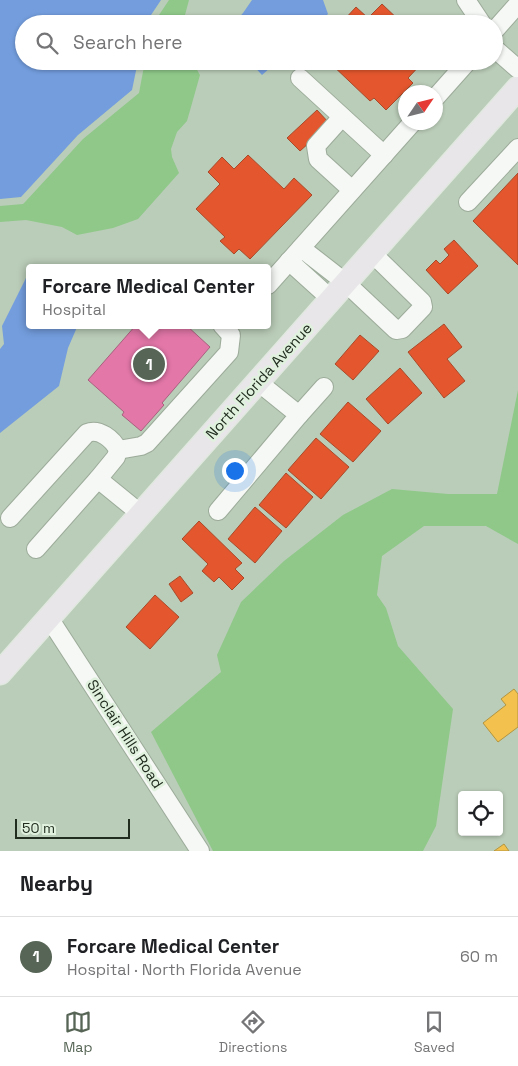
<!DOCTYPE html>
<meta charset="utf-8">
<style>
body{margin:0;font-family:"Space Grotesk",sans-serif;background:#f2f2f2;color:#202124}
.controls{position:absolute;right:15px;bottom:15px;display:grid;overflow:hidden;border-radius:5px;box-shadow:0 1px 4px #0004}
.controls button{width:45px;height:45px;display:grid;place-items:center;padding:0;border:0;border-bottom:1px solid #e0e0e0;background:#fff;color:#202124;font:25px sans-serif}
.compass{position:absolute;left:398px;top:85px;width:45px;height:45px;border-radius:50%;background:#fff;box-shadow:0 1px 4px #0004;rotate:55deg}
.scale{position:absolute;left:15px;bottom:12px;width:115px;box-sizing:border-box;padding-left:5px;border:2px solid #202d1f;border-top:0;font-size:14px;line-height:18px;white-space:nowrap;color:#202d1f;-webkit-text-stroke:4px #e0f1de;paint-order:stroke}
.you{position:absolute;left:234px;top:470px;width:18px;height:18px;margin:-12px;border:4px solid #fff;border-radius:50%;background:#1a73e8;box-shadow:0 0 0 8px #1a73e833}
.badge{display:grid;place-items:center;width:32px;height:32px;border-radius:50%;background:#566555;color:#fff;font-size:16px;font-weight:700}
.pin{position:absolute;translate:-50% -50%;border:2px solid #fff;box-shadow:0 1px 5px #0006}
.popup{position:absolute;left:26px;top:264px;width:245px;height:65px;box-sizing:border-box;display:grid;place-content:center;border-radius:5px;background:#fff;filter:drop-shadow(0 1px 4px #0005);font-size:16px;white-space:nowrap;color:#757577}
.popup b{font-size:19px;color:#202124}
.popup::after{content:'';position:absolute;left:50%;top:100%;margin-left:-10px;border:10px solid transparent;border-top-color:#fff}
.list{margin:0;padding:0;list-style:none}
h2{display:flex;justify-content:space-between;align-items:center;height:65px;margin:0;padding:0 20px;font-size:21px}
h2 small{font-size:16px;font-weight:400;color:#757577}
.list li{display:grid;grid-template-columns:32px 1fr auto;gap:15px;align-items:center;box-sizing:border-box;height:80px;padding:0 20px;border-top:1px solid #e0e0e0}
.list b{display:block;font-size:19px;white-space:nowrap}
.list p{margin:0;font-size:16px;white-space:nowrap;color:#757577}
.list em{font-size:16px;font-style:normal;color:#757577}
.icon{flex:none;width:28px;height:28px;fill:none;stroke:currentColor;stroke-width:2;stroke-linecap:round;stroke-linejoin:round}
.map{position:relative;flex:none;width:518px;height:851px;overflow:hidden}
.search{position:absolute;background:#fff;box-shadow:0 1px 4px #0004;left:15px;right:15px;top:15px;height:55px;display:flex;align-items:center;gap:12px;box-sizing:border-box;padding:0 18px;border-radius:28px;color:#757577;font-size:19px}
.sheet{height:145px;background:#fff}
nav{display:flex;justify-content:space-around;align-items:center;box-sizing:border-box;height:70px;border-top:1px solid #e0e0e0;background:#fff;font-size:14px;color:#757577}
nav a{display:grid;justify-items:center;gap:2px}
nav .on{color:#566555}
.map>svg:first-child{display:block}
.green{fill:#8fc889}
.water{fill:#739ddd}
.homes{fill:#f2c14e;stroke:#b39540}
.shops{fill:#e4572e;stroke:#a94a2a}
.health{fill:#e377a8;stroke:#a8617f}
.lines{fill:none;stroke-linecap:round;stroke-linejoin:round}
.minor-casing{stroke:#9cab9a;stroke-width:20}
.major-casing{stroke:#e0e8df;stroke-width:25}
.minor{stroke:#f5f8f4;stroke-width:18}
.major{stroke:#e8e6e9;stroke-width:22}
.labels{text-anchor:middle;stroke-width:5;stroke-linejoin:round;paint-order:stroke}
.street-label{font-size:15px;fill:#202d1f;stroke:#e0f1de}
</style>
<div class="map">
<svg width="518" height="851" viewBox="0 0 518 851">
<rect width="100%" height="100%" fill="#bacdb8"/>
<g class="green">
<path d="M169 0H189L185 15V24H153Z"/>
<path d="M145 61H192L200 75 187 121 177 132 171 149 172 157 179 173 138 219 113 228 77 235 62 227 26 220 0 222V206L23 204 26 201 83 139 139 93Z"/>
<path d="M518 390V544L486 526H424L382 556 377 595 386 608 398 646 453 709 436 826 423 851H213L151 732 221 672 217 655 241 602 284 561 343 515 392 489 448 494H497Z"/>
</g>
<g class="water">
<path d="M0 0H161L145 24H24V61H138L132 90 78 135 21 197 0 199Z"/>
<path d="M252 0H323L328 14 318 24H233L243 13Z"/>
<path d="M249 61H278L262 75Z"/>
<path d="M30 275V325H78L68 348 59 386 0 433V349L4 344 2 326 26 278Z"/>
</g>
<g class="homes">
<path d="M514 689 518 694V727L498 742 483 723 506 705 501 699Z"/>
<path d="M504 844 509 851H494Z"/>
</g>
<g class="shops">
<path d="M382 4 403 24H347L344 20 356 7 368 18Z"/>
<path d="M328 61H424L408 78 413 83 386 110 374 98 370 101Z"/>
<path d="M317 110 330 124 300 151 287 138Z"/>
<path d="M248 155 284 189 294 178 312 195 250 259 239 249 234 254 220 241 225 237 196 209 220 184 208 172 222 157 234 169Z"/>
<path d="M518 173V265L473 221Z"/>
<path d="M454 240 478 266 448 294 426 270 436 260 440 264 449 255 444 249Z"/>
<path d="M444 324 462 347 447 359 465 381 444 398 408 352Z"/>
<path d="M360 335 379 351 353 380 335 364Z"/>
<path d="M400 368 422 393 388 424 366 399Z"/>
<path d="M348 402 381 431 353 462 320 434Z"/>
<path d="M316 438 349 467 321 499 288 470Z"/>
<path d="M286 473 313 497 286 528 259 505Z"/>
<path d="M255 507 282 531 255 563 228 539Z"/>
<path d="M199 521 242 563 235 569 244 578 232 590 219 577 214 582 202 571 208 564 182 539Z"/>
<path d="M180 576 193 593 181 602 169 584Z"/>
<path d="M155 595 179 617 150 649 126 627Z"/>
</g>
<path class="health" d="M136 325H186L210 347 162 403 164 405 141 431 122 415 124 412 88 380Z"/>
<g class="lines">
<g class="minor-casing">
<g id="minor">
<path d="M466 0 482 24"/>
<path d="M494 31 518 4"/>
<path d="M494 48 518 69"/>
<path d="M300 78 384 155"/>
<path d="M436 97 468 61"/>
<path d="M342 117 316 146 318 159 352 190"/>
<path d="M468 202 518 148"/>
<path d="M301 248 346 283 396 330 402 329 423 307 422 302 372 253"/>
<path d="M289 261 331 299"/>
<path d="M268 285 413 122"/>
<path d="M299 415 324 387"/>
<path d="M118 450 141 446 147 443 229 352 231 335 222 325"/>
<path d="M218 511 299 415 258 382"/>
<path d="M10 518 87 433C99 428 113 439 118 450L116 457 98 479 141 514"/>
<path d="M36 549 98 479"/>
<path d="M49 618 200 851"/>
</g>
</g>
<g class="major-casing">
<path id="major" d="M0 673 518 88"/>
</g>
<use href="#minor" class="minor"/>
<use href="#major" class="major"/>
</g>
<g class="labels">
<g class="street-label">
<text transform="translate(259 381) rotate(-48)" y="5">North Florida Avenue</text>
<text transform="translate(125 734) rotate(57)" y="5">Sinclair Hills Road</text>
</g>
</g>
</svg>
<div class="controls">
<button><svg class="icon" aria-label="locate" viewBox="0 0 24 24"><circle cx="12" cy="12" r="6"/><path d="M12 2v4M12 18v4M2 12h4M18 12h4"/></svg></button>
</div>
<svg class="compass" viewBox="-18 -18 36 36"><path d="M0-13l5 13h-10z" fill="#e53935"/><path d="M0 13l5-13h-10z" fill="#757577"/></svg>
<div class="scale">50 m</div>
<div class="you"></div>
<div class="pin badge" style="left:149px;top:364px">1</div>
<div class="popup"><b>Forcare Medical Center</b>Hospital</div>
<div class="search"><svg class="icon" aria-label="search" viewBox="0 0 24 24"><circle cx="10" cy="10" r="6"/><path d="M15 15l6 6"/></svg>Search here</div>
</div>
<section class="sheet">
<h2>Nearby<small></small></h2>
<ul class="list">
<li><span class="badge">1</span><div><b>Forcare Medical Center</b><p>Hospital · North Florida Avenue</p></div><em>60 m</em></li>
</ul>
</section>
<nav>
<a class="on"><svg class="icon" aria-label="map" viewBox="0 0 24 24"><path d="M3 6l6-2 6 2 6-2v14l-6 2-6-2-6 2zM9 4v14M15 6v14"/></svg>Map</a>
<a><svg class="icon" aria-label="directions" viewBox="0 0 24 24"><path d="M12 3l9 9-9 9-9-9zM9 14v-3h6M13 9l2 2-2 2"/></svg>Directions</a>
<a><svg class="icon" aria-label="saved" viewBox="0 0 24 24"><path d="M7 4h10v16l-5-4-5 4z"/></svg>Saved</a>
</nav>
